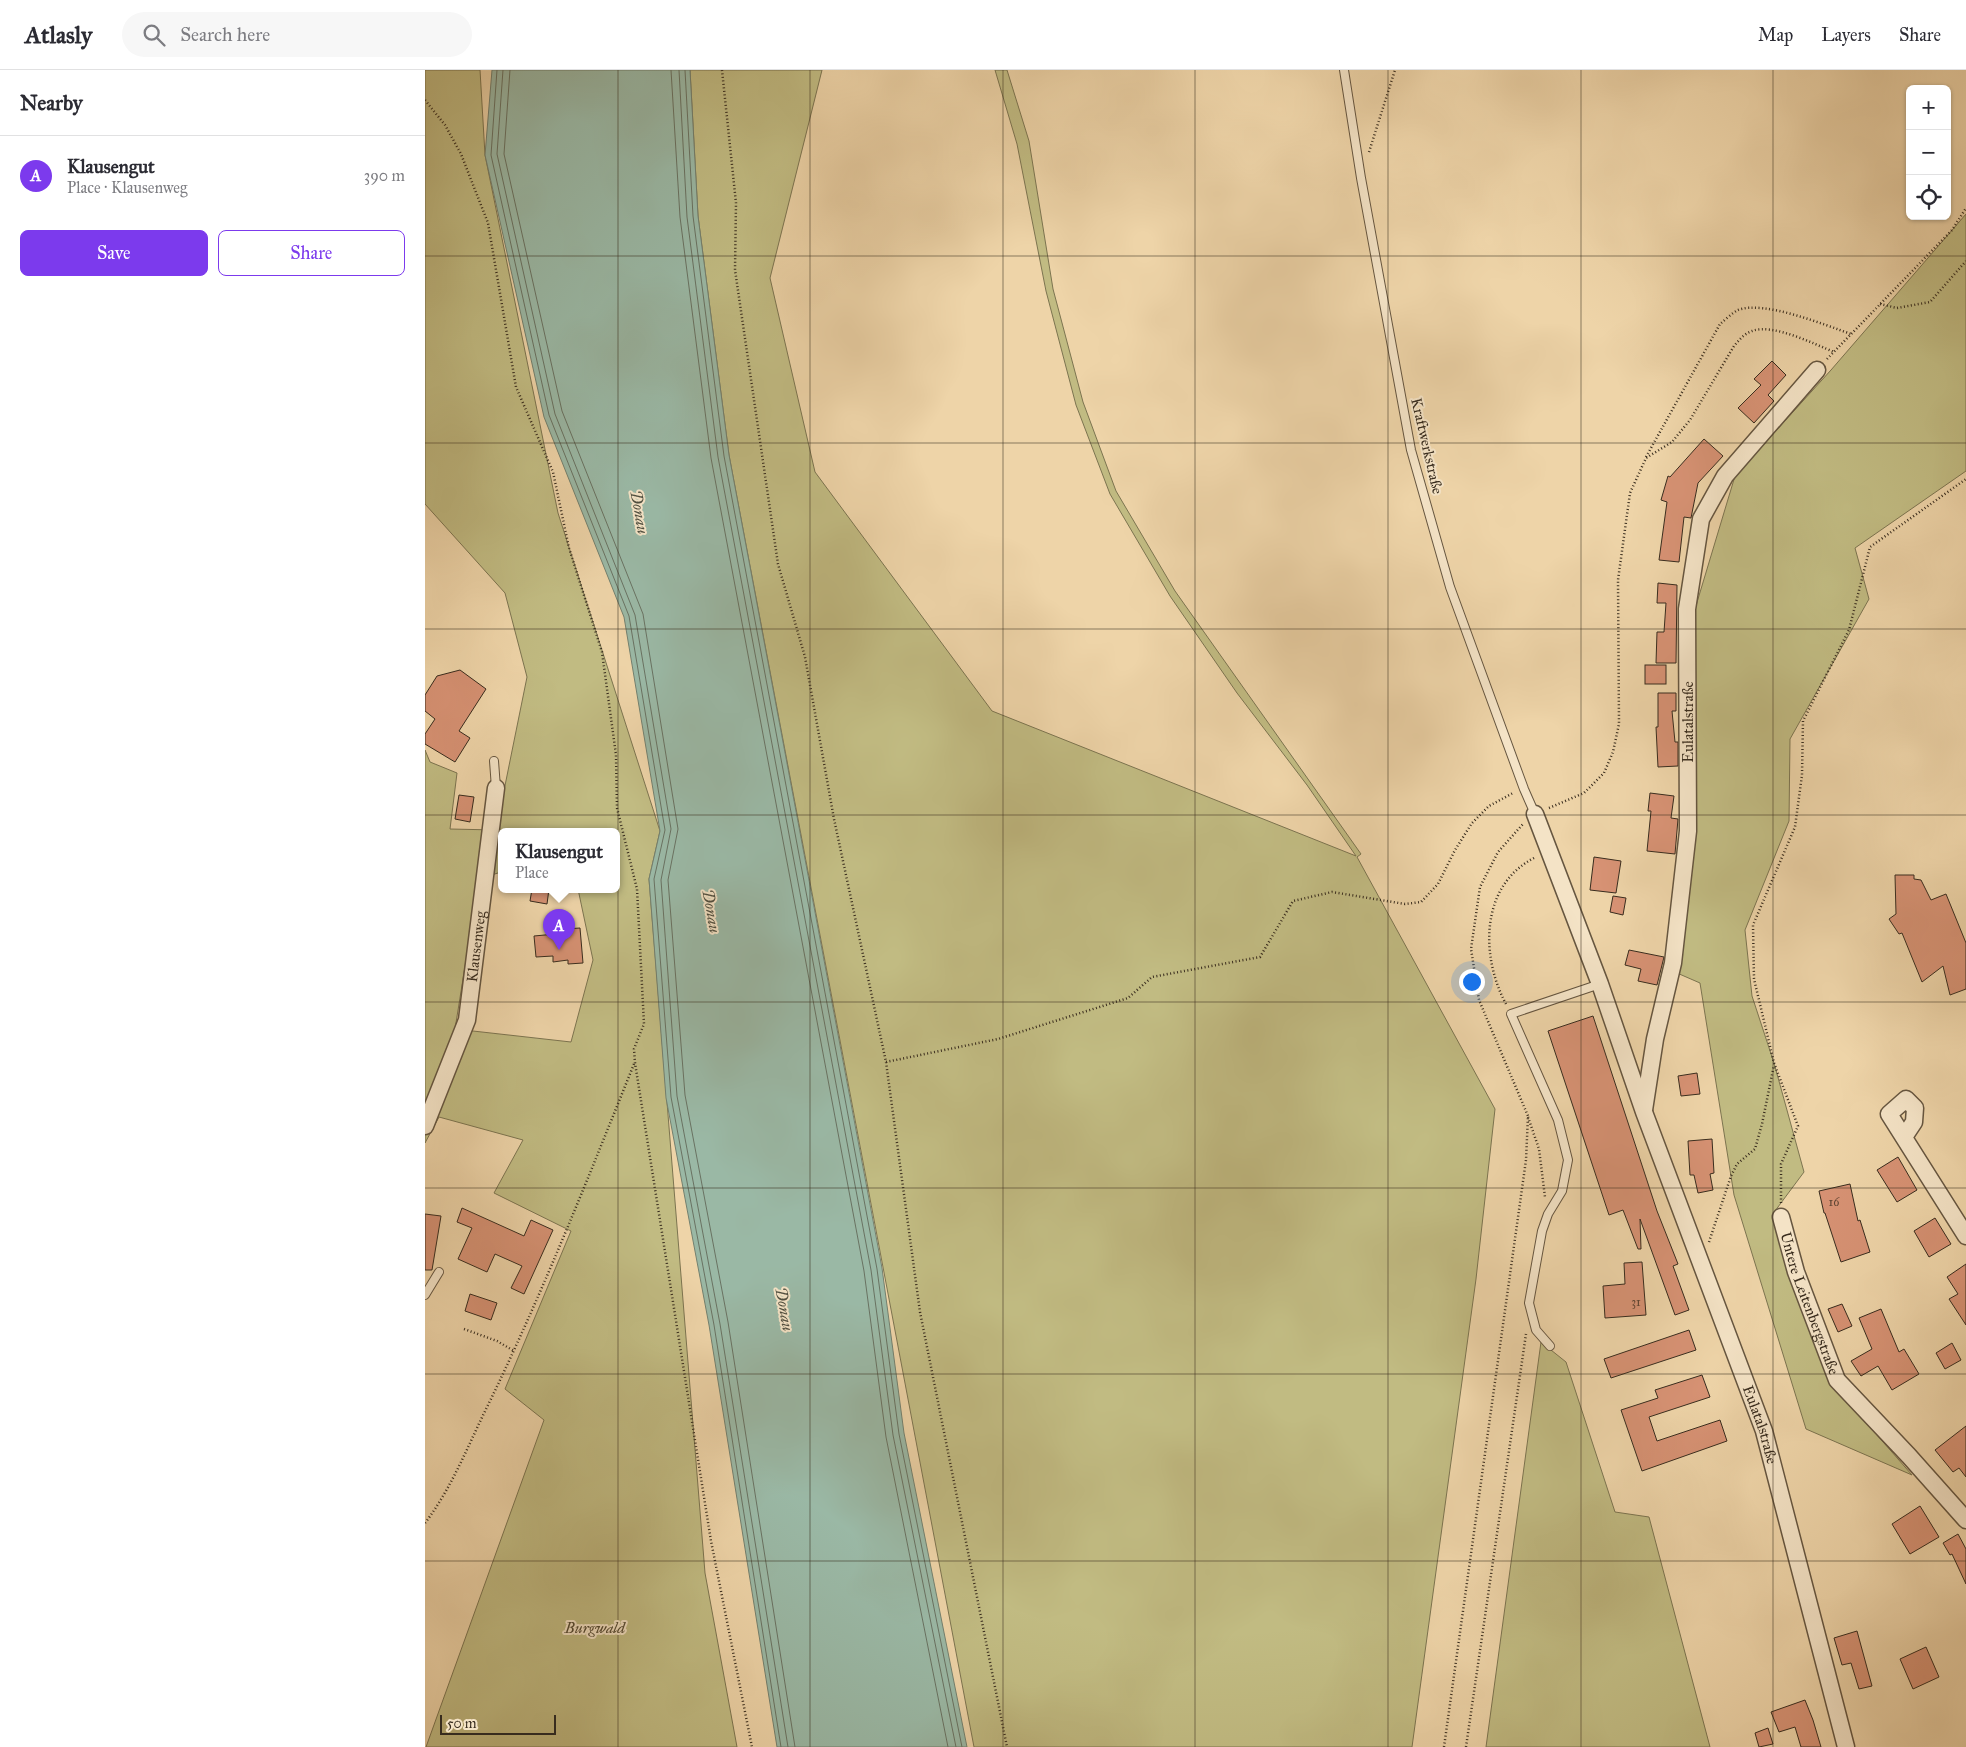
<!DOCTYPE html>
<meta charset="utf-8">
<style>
body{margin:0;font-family:"IM FELL Great Primer",serif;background:#f7f7f7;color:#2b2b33}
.controls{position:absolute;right:15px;top:15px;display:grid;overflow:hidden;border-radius:8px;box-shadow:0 1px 4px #0004}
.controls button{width:45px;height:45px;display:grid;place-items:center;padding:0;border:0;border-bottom:1px solid #e1e1e2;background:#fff;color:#2b2b33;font:25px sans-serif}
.scale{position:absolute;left:15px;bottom:12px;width:116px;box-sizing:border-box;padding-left:5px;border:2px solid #382c1e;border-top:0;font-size:14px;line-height:18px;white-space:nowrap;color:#382c1e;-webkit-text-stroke:4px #f4e3c6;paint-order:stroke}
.you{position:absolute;left:1046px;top:911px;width:18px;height:18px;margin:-12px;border:4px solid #fff;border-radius:50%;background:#1a73e8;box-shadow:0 0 0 8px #1a73e833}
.badge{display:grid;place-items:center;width:32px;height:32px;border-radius:50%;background:#7c3aed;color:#fff;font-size:16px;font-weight:700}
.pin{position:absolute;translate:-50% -41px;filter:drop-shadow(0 1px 2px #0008)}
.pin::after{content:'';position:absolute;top:26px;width:18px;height:15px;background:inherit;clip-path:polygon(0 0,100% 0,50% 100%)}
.popup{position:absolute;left:73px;top:758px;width:122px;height:65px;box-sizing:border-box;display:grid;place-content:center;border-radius:8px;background:#fff;filter:drop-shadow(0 1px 4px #0005);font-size:16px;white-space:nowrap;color:#7c7c81}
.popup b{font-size:19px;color:#2b2b33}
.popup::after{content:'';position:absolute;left:50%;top:100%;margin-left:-10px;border:10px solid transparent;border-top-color:#fff}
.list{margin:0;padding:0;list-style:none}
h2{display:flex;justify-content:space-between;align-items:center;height:65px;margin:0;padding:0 20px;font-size:21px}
h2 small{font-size:16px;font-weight:400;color:#7c7c81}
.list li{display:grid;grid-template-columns:32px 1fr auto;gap:15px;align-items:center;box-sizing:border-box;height:80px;padding:0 20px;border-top:1px solid #e1e1e2}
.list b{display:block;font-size:19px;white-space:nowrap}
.list p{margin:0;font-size:16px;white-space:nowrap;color:#7c7c81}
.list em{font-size:16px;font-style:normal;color:#7c7c81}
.actions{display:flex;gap:10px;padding:15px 20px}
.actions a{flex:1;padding:11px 0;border:1px solid #7c3aed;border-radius:8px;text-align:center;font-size:18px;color:#7c3aed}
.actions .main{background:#7c3aed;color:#fff}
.icon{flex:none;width:28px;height:28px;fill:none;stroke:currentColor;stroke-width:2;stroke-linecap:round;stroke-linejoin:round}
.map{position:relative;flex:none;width:1541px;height:1677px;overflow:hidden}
header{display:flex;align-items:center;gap:30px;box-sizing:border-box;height:70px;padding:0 25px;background:#fff;border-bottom:1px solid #e1e1e2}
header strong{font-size:24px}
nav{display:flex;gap:28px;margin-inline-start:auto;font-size:18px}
.search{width:350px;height:45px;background:#f7f7f7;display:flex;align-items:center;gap:12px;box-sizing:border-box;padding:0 18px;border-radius:28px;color:#7c7c81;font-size:19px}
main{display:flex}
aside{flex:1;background:#fff}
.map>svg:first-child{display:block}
.green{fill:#c1bb82;stroke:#7c7450;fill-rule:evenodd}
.water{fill:#9ab8a5;stroke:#73806f}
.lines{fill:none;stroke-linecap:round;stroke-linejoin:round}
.shore{stroke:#697262;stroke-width:1}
.building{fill:#d79274;stroke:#382c1e}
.lane-casing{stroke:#665640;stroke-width:10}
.street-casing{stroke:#665640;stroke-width:19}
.path{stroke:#382c1e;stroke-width:2.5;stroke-dasharray:1 2.5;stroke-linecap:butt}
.lane{stroke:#f4e3c6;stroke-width:8}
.street{stroke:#f4e3c6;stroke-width:16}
.grid{fill:none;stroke:#382c1e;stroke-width:1;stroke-opacity:0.55}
.labels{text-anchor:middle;stroke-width:4;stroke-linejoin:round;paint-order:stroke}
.number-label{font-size:12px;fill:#604634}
.street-label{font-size:15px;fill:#382c1e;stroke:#f4e3c6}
.park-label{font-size:15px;font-style:italic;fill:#534932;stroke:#f4e3c6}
.water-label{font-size:16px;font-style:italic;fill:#504f40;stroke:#f4e3c6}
</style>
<header>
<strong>Atlasly</strong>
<div class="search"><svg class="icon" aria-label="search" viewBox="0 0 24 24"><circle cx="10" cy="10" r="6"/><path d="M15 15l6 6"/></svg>Search here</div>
<nav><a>Map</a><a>Layers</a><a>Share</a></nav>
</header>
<main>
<aside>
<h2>Nearby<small></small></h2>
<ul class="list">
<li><span class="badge">A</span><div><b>Klausengut</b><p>Place · Klausenweg</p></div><em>390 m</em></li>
</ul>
<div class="actions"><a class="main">Save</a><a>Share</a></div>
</aside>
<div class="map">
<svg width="1541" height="1677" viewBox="0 0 1541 1677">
<rect width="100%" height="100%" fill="#eed4a8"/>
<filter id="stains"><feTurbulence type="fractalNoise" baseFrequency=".004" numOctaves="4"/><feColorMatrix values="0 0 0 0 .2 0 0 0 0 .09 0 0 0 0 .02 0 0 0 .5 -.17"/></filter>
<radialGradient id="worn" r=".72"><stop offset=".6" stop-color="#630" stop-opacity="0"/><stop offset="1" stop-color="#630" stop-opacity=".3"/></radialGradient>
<g class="green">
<path d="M0 0H55L60 85 133 443 235 761 224 809 280 1503 312 1677H1L119 1350 80 1319 146 1161 69 1123 98 1070 14 1047 0 1073V680L5 692 32 703 25 759 71 760 102 607 80 523 0 434ZM76 761H192V819H153L168 890 146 972 30 959 54 809 76 802Z"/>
<path d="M265 0H397L345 208 390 402 567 641 931 786 882 715 812 623 745 526 685 424 651 335 621 221 592 74 570 0H582L604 71 628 219 658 332 691 421 750 521 936 784 932 787 1070 1039 1051 1209 987 1677H549L304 385 273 146Z"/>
<path d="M1541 144V401L1430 478 1444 529 1365 669 1364 751 1320 860 1327 926 1349 993 1379 1102 1350 1141 1410 1317 1487 1405 1381 1359 1309 1125 1275 913 1252 903 1270 539 1310 406 1406 300Z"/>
<path d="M1116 1272 1141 1292 1190 1442 1224 1447 1285 1677H1061Z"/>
</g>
<path class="water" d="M67 0H265L273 146 304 385 457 1198 479 1363 542 1677H352L284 1255 241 1028 224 809 235 761 199 547 119 347 60 85Z"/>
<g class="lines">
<g class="shore">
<path d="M72 0 66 85 124 345 204 546 240 760 229 809 246 1027 289 1255 356 1677"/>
<path d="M78 0 72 84 130 344 210 545 246 759 236 810 252 1026 295 1254 363 1677"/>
<path d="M85 0 79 84 137 341 218 544 253 759 243 810 260 1025 303 1252 370 1677"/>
<path d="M246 0 255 147 286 388 439 1201 461 1367 523 1677"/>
<path d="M254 0 262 147 293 387 446 1200 468 1365 531 1677"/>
<path d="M260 0 268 146 299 386 452 1199 474 1364 537 1677"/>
</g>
</g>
<g class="building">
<path d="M1347 291 1361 305 1343 325 1349 331 1329 353 1313 338 1336 315 1329 309Z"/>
<path d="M1279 369 1298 386 1273 413 1266 448 1259 447 1254 492 1234 490 1242 432 1236 430 1243 406 1245 407Z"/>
<path d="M1233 513 1252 515 1251 593H1231L1232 562H1239L1241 533H1232Z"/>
<rect x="1220" y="595" width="21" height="19"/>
<path d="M35 600 61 619 34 661 45 668 30 692 0 674V664L10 649 0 641V625L12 606Z"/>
<path d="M1233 623H1251V641H1247L1250 672H1253V696L1233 697 1231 657H1233Z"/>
<path d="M1225 723 1249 726 1246 748 1253 749 1250 784 1222 781 1226 741H1223Z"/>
<path d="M34 725 49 727 45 752 30 749Z"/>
<path d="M1169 787 1196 791 1191 823 1165 820Z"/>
<path d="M1470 805H1489V809L1496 810 1506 830 1521 824 1541 873V919L1525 925 1518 896 1497 912 1477 863 1474 864 1464 849 1471 844Z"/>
<path d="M107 819H124L122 834 105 831Z"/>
<path d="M1188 826 1201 828 1198 845 1185 842Z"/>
<path d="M155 858 158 893 143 894V890L128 892V886L111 887 109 866 141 863 140 859Z"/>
<path d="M1204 880 1239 887 1232 915 1213 911 1216 899 1200 895Z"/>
<path d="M1168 946 1232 1141 1253 1194 1248 1196 1264 1240 1250 1245 1215 1149 1216 1179H1213L1198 1140 1184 1145 1123 961Z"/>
<path d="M1272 1003 1275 1024 1256 1026 1253 1006Z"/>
<path d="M1287 1069 1289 1103 1285 1104 1288 1120 1273 1123 1269 1105H1265L1263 1071Z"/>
<path d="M1473 1087 1492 1120 1472 1132 1452 1100Z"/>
<path d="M1425 1114 1433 1151 1435 1150 1445 1182 1416 1192 1400 1143H1399L1394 1121Z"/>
<path d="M37 1138 99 1166 106 1150 128 1160 99 1224 86 1218 97 1196 70 1184 62 1202 33 1189 47 1158 32 1152Z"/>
<path d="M0 1144 16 1146 7 1200H0Z"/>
<path d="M1510 1148 1526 1174 1504 1187 1489 1161Z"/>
<path d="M1217 1192 1221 1245 1180 1248 1178 1216 1200 1214 1199 1193Z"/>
<path d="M1541 1194V1255L1524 1229 1533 1224 1522 1207Z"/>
<path d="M45 1224 72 1233 66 1250 40 1241Z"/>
<path d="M1417 1234 1427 1256 1413 1262 1403 1239Z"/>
<path d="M1456 1239 1474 1282 1479 1279 1494 1304 1467 1320 1453 1296 1436 1306 1426 1291 1447 1279 1434 1248Z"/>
<path d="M1264 1260 1271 1280 1186 1308 1179 1289Z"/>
<path d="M1527 1273 1536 1290 1520 1299 1511 1283Z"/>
<path d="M1277 1305 1285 1327 1224 1347 1232 1371 1295 1350 1302 1371 1217 1401 1196 1340 1233 1328 1230 1320Z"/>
<path d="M1541 1356V1407L1534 1398 1528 1402 1510 1380Z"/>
<path d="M1495 1436 1514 1467 1485 1484 1467 1454Z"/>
<path d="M1533 1464 1541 1479V1514L1527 1484 1525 1485 1518 1473Z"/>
<path d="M1432 1561 1447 1616 1434 1619 1426 1593 1417 1595 1409 1568Z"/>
<path d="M1501 1577 1514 1607 1488 1619 1475 1589Z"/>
<path d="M1380 1630 1388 1650 1396 1677H1376L1370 1657 1354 1662 1346 1642Z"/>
<path d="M1343 1658 1348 1674 1334 1677 1330 1663Z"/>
</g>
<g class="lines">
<g class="lane-casing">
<g id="lane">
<path d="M919 0 936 108 986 380 1025 517 1099 719 1110 744"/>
<path d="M69 691 71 718"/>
<path d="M0 1225 14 1202"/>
<path d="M1125 1276 1111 1260 1104 1233 1117 1161 1123 1144 1137 1121 1143 1090 1133 1050 1086 944 1175 914"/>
</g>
</g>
<g class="street-casing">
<g id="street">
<path id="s1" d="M1110 744 1175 914 1219 1042 1339 1361 1421 1677"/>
<path d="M1219 1040 1230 969 1248 893 1263 761 1262 539 1276 449 1300 406 1392 300"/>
<path id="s2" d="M0 1056 42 950 71 718"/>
<path d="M1479 1067 1489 1052 1490 1038 1481 1029 1464 1044 1541 1166"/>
<path id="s3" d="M1356 1147 1371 1202 1412 1310 1484 1386 1541 1450"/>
</g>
</g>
<g class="path">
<path d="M297 0 311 133 310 200 353 494 380 587 409 749 461 992 495 1242 582 1677"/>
<path d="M0 30 20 55 36 84 63 153 91 317 128 402 144 478 177 582 191 685 192 738 212 819 219 954 209 979 210 993 286 1471 327 1677"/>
<path d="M944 82 970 0"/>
<path d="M1455 234 1472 238 1505 232 1541 191"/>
<path d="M1402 289 1527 160 1541 138"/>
<path d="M1221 387 1295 254C1300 250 1307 243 1313 240 1339 230 1400 255 1426 264"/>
<path d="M1124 738 1159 723 1179 703 1188 682 1194 654 1193 510 1205 423 1221 388 1247 372 1265 350 1309 276C1314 270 1319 264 1327 261 1348 253 1389 274 1409 282"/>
<path d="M1081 934C1055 886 1055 814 1111 787"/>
<path d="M461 992 573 969 703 928 727 907 835 887 868 831 907 822 980 834 996 832 1013 814 1030 780 1047 753 1064 736 1088 723"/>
<path d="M1103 1047 1114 1079 1120 1127"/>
<path d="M1356 1133V1094L1373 1056 1349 993 1329 909 1328 855 1370 757 1377 705 1378 651 1424 560 1445 477 1541 409"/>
<path d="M1284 1172 1306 1106 1312 1094 1330 1079 1337 1054 1349 995"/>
<path d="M39 1259 72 1271 89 1281"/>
<path d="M0 1453C27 1418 44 1373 64 1333 118 1222 163 1108 209 994"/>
<path d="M1019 1677 1101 1090 1103 1046 1054 930 1046 879 1055 817 1073 782 1098 754"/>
<path d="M1041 1677 1101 1264"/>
</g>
<use href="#lane" class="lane"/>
<use href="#street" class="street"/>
</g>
<path class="grid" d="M193 0V1677M385 0V1677M578 0V1677M770 0V1677M963 0V1677M1156 0V1677M1348 0V1677M0 186H1541M0 373H1541M0 559H1541M0 745H1541M0 932H1541M0 1118H1541M0 1304H1541M0 1491H1541"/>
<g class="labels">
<g class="number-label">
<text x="1409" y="1136">16</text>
<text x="1211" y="1236">31</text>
</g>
<g class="street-label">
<text transform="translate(1002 376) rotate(77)" y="5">Kraftwerkstraße</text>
<text transform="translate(1263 652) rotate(-90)" y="5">Eulatalstraße</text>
<text dy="5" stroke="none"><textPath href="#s2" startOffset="188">Klausenweg</textPath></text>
<text dy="5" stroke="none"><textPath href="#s3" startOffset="91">Untere Leitenbergstraße</textPath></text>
<text dy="5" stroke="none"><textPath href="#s1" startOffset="651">Eulatalstraße</textPath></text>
</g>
<g class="park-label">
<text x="170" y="1563">Burgwald</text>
</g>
<g class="water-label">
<text transform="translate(215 442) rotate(80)" y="6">Donau</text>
<text transform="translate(287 841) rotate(80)" y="6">Donau</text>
<text transform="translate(360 1239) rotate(80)" y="6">Donau</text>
</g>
</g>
<rect width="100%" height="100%" filter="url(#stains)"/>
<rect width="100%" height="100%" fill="url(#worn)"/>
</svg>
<div class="controls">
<button>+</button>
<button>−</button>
<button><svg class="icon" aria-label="locate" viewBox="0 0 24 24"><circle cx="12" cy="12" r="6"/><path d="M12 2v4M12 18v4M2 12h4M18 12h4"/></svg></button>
</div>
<div class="scale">50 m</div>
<div class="you"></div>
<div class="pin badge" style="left:134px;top:880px">A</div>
<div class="popup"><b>Klausengut</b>Place</div>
</div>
</main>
